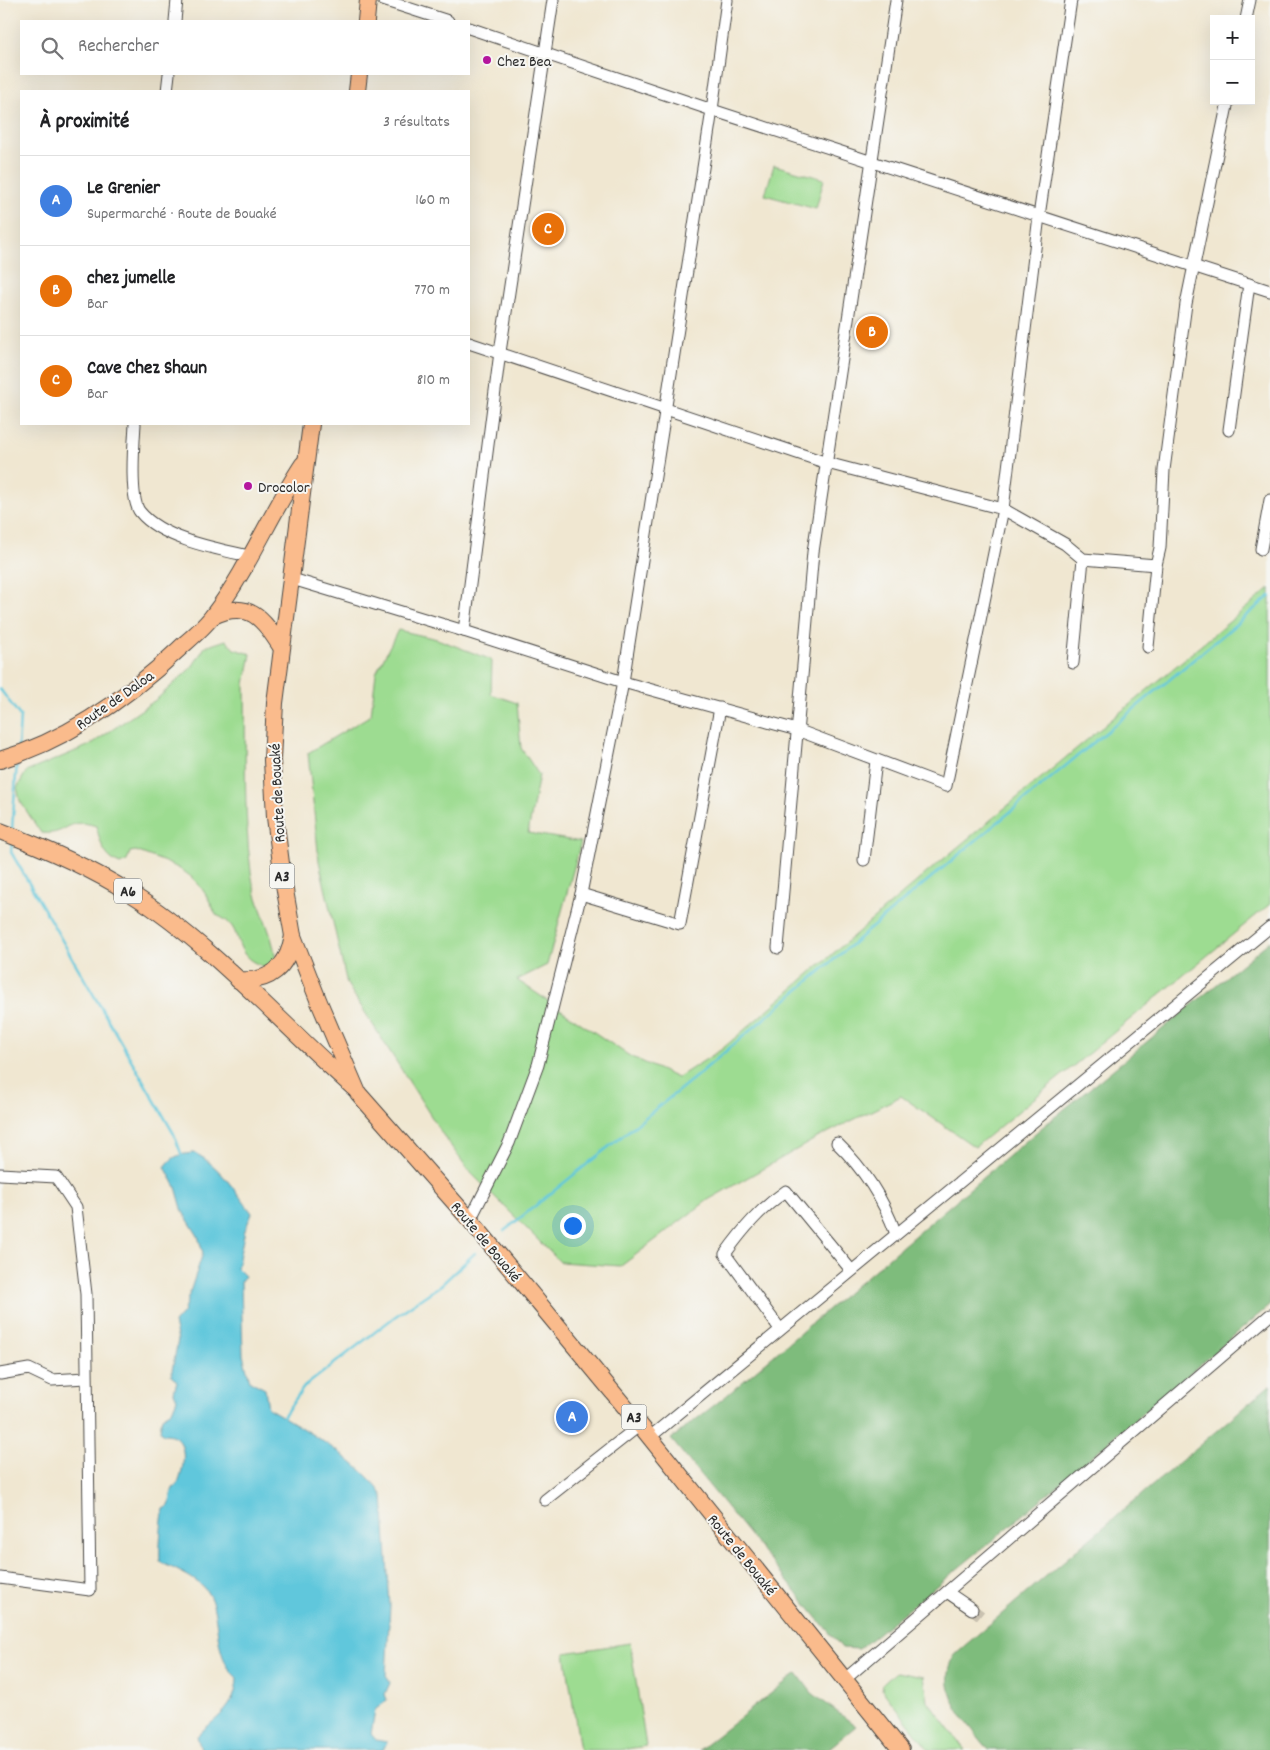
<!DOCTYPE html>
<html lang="fr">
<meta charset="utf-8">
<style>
body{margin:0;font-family:Dekko,sans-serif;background:#f2f2f2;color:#202124}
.controls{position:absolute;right:15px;top:15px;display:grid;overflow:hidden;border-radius:0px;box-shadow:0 5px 20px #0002}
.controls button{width:45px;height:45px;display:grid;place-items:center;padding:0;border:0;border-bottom:1px solid #e0e0e0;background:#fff;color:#202124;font:25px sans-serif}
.you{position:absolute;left:572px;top:1225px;width:18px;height:18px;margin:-12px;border:4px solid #fff;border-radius:50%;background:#1a73e8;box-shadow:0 0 0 8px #1a73e833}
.badge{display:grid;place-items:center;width:32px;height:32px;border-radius:50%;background:#0b8043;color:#fff;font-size:16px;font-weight:700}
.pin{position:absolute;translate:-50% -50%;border:2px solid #fff;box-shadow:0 1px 5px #0006}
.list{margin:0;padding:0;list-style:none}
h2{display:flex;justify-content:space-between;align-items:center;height:65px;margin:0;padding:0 20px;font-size:21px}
h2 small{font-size:16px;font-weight:400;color:#757577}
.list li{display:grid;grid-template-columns:32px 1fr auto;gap:15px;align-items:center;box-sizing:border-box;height:90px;padding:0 20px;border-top:1px solid #e0e0e0}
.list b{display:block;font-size:19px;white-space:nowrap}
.list p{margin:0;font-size:16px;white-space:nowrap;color:#757577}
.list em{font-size:16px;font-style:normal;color:#757577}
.icon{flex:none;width:28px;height:28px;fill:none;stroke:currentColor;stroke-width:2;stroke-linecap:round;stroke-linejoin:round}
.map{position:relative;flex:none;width:1270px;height:1750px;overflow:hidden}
.search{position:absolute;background:#fff;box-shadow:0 5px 20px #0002;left:20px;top:20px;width:450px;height:55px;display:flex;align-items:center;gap:12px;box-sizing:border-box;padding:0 18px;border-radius:0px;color:#757577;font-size:19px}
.panel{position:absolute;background:#fff;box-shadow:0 5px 20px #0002;left:20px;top:90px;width:450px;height:335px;border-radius:0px}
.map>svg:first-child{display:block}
.green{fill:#9ddc91;stroke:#64845e}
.forest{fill:#7ebc7b;stroke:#547453}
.water{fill:#60c7dc;stroke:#467984}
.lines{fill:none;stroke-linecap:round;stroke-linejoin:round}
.stream{stroke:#60c7dc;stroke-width:2.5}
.minor-tunnel{stroke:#c9c1b0;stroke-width:11;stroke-dasharray:11 5.5;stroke-linecap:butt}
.minor-casing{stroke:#494744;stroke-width:13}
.highway-casing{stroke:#494744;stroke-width:18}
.minor{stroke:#fff;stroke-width:11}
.highway{stroke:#fabb8c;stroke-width:16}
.poi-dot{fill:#b5179e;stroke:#f6f6f2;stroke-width:2}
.labels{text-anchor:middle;stroke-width:4;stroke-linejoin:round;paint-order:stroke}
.shield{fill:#f6f6f2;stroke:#686867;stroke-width:1}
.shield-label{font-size:15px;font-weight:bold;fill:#2b2b2b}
.poi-label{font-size:16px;fill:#2b2b2b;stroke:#f6f6f2;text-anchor:start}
.street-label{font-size:16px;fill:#2b2b2b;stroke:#f6f6f2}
</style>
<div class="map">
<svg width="1270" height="1750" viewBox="0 0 1270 1750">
<rect width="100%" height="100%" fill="#f6f6f2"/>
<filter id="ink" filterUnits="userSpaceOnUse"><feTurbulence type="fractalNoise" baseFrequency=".02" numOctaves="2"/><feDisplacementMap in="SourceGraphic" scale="10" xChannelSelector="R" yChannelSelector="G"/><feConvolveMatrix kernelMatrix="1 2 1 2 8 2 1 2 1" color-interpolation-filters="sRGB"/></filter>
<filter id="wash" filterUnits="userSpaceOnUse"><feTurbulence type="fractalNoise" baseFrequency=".0096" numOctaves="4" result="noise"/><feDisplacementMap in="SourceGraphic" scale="20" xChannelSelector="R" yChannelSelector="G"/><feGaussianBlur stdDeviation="1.12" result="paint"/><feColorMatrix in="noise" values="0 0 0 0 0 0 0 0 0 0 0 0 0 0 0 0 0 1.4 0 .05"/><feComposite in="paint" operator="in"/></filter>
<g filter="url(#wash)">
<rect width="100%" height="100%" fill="#f0e7d1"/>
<g class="green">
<path d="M774 165 824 179 816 209 765 195Z"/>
<path d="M1270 588V904L975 1147 901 1096 817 1138 708 1200 621 1266 560 1262 470 1172 443 1135 347 984 319 861 308 753 371 715 376 673 398 630 437 639 492 660 491 694 517 703 521 748 539 775 528 833 581 842 547 965 517 980 628 1055 677 1078 722 1049 929 871Z"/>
<path d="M226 640 234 649 251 654 245 684C246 746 243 810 251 872 255 904 272 928 276 960L267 968C260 965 251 962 246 956 233 940 241 925 216 915 197 870 180 868 136 851L130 852 127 861 120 864C103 857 101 843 96 826 66 816 69 836 41 833L20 801 17 788 26 772 90 745 157 699 192 667 205 647Z"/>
<path d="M630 1643 646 1746 621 1750H580L565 1653Z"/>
<path d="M896 1672 924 1677 928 1701 965 1750H929L882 1690 883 1684Z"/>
</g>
<g class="forest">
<path d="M1270 941V1305L1005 1530 859 1649 842 1648 671 1439 726 1396 1040 1129Z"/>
<path d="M1270 1385V1750H989C966 1721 934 1691 956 1653Z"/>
<path d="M797 1673 812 1693 856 1726 827 1750H699Z"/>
</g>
<path class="water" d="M195 1153C220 1166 235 1191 252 1213L245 1230 237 1268 245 1276 241 1282 243 1355 250 1381 265 1389 268 1408C302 1428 363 1462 383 1496L390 1606 386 1675 390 1683 385 1694 387 1700 375 1710 371 1734 376 1740 387 1742 383 1750H201L197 1736C217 1716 236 1709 237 1678 209 1653 224 1607 203 1587 192 1576 174 1569 160 1562 159 1552 161 1519 164 1509L169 1506C171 1501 170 1496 172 1491 173 1487 177 1484 179 1481 185 1464 189 1433 163 1434L160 1430 162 1417 172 1411 177 1399 174 1392 177 1381 171 1376 178 1340 174 1323 183 1313 203 1253 198 1236 183 1212 176 1187 165 1167C173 1155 181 1154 195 1153Z"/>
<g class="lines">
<g class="stream">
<path d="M0 689 20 716 18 749"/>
<path d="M12 829 17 762"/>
<path d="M12 842 11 852 174 1134 182 1156"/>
<path d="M504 1231 693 1079 909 896 1270 596"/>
<path d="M282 1418 304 1387 397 1315 441 1285 475 1253"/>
</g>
</g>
</g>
<g filter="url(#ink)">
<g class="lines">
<path class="minor-tunnel" d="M972 1609 981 1616"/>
<g class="minor-casing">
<g id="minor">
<path d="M383 0 448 21"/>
<path d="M553 0 500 352 464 631 623 682 797 730 946 786 1003 509 1039 216 1071 0"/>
<path d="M1246 19 1250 0"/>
<path d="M175 21 177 0"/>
<path d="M469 28 712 110 1270 291"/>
<path d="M167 91 169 74"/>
<path d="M469 343 827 463 1003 509 1065 544 1083 559 1156 565 1160 548 1164 470 1186 304 1228 101"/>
<path d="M135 424C134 441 129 499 140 512 162 539 217 549 249 556"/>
<path d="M1229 430 1249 284"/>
<path d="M1261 549 1270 500"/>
<path d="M289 578 464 631"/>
<path d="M1148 647 1156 565"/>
<path d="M1073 663 1083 559"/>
<path d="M864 860 876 761"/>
<path d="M581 894 680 924 720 708"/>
<path d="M778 948 813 552 896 0"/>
<path d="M837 1143C864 1169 883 1198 896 1234"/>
<path d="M0 1174 56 1177 76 1207 86 1294 90 1590 0 1578"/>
<path d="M470 1220 509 1143 538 1065 581 894 623 682 712 110 727 0"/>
<path d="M780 1329 725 1254C743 1229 760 1209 786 1191L851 1270"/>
<path d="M0 1374 29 1369 52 1380 86 1378"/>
<path d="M650 1437 1270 927"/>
<path d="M545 1500 640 1425"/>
<path d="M947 1592 972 1609"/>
<path d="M844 1680 1270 1315"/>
</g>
</g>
<g class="highway-casing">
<g id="highway">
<path d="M366 21 368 0"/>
<path d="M357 91 359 74"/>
<path d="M311 424 275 703 272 760 275 817 283 879 293 936 319 1002 358 1093 470 1220 640 1425 901 1750"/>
<path d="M213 616C249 599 263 619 281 647"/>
<path d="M0 760C68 740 128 697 179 649 191 638 205 627 214 614 249 568 271 512 303 464"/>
<path d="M0 831C45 848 89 867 130 893 212 944 282 1025 355 1089"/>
<path d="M238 980C270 983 288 967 293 936"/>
</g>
</g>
<use href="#minor" class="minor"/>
<use href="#highway" class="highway"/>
</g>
</g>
<g class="poi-dot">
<circle cx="487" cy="60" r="5"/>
<circle cx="248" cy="486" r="5"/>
</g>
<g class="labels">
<g class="shield">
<rect x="269.5" y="863.5" width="25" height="25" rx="4"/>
<rect x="114" y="878.5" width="28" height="25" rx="4"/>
<rect x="621.5" y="1404.5" width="25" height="25" rx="4"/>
</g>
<g class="shield-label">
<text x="282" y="881">A3</text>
<text x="128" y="896">A6</text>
<text x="634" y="1422">A3</text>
</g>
<g class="poi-label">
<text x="497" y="66">Chez Bea</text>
<text x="258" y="492">Drocolor</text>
</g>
<g class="street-label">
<text transform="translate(114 699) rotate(-35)" y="6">Route de Daloa</text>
<text transform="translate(276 793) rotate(-93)" y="6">Route de Bouaké</text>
<text transform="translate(487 1241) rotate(50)" y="6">Route de Bouaké</text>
<text transform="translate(743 1554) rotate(51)" y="6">Route de Bouaké</text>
</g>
</g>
</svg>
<div class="controls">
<button>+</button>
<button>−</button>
</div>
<div class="you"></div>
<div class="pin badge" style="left:572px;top:1417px;background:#3f7fe0">A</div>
<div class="pin badge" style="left:872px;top:332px;background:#e8710a">B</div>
<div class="pin badge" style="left:548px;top:229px;background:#e8710a">C</div>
<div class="search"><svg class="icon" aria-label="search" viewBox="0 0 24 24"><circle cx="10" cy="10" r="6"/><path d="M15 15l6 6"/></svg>Rechercher</div>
<section class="panel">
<h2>À proximité<small>3 résultats</small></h2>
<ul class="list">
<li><span class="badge" style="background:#3f7fe0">A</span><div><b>Le Grenier</b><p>Supermarché · Route de Bouaké</p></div><em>160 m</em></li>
<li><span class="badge" style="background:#e8710a">B</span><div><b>chez jumelle</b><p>Bar</p></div><em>770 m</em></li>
<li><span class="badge" style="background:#e8710a">C</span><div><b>Cave Chez Shaun</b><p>Bar</p></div><em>810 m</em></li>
</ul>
</section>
</div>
